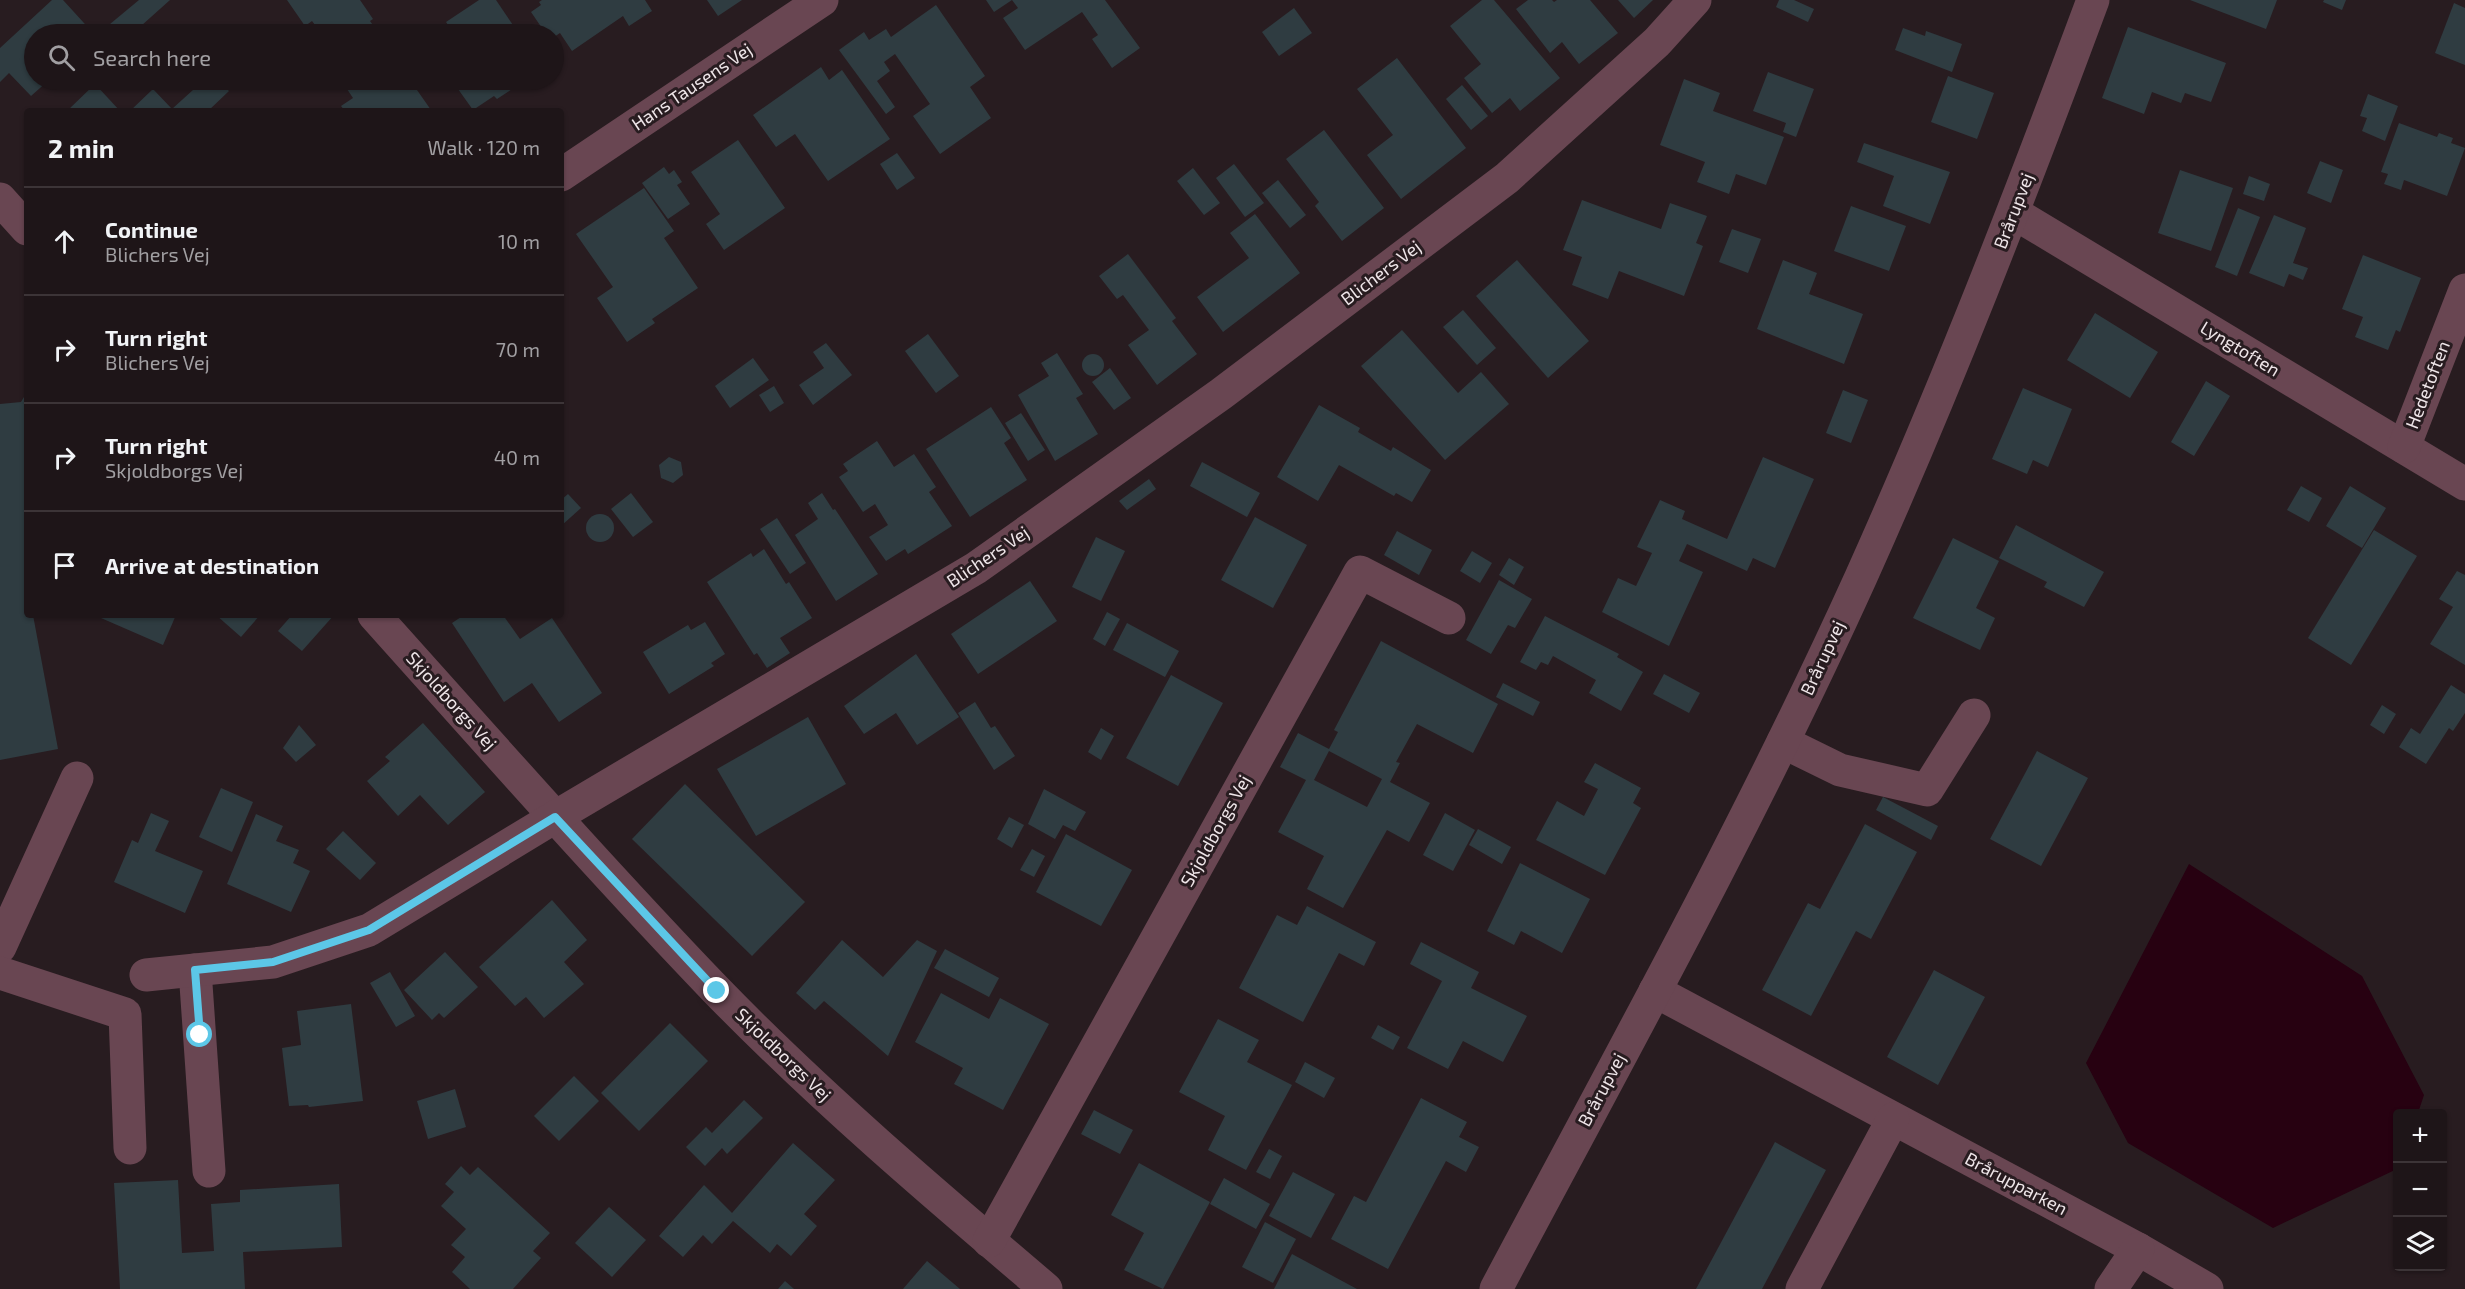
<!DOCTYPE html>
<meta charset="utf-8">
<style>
body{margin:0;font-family:"Exo 2",sans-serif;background:#261e21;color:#f1f3f6}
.controls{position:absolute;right:18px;bottom:18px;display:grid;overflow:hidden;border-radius:6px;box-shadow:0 2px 4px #0004}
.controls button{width:54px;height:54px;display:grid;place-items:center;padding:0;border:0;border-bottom:2px solid #3c3437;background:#1e1518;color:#f1f3f6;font:30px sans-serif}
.stop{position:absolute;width:18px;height:18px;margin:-14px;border:4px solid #5cc7e7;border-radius:50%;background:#fff}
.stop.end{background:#5cc7e7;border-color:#fff;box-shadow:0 2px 6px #0008}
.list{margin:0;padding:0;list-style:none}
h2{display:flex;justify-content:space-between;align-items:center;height:78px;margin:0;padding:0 24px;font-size:26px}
h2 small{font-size:20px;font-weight:400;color:#a19fa2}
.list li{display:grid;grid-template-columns:39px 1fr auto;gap:18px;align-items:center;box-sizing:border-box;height:108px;padding:0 24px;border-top:2px solid #3c3437}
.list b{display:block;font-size:22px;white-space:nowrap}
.list p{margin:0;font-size:20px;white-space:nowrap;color:#a19fa2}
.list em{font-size:20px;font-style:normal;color:#a19fa2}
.icon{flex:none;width:33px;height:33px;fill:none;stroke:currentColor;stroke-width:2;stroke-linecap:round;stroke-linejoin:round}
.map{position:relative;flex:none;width:2465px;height:1289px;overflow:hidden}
.search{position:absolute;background:#1e1518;box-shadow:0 2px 4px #0004;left:24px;top:24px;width:540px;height:66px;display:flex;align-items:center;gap:15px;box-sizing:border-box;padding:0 21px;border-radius:33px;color:#a19fa2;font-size:22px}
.panel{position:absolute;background:#1e1518;box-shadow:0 2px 4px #0004;left:24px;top:108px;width:540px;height:510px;border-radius:6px}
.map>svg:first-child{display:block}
.water{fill:#270111}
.building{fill:#2f3c41;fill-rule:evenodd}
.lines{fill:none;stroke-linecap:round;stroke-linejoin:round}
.minor{stroke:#694652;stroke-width:33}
.route{stroke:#5cc7e7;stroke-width:8}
.labels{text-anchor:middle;stroke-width:6;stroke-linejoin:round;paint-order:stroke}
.street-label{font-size:18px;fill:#eee5e8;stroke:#281c20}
</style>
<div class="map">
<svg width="2465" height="1289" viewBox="0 0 2465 1289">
<rect width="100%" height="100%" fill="#281c20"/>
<path class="water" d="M2189 864 2362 976 2424 1095 2418 1113 2398 1114 2397 1169 2273 1228 2128 1143 2086 1063Z"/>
<g class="building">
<path d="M52 0H63L94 34H34V80H49L31 96 9 73 0 82V48Z"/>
<path d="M139 0H170L132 34H98Z"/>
<path d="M287 0H360L373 19 370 21 379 34H322L312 21 305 26Z"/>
<path d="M479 0H496L519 34H454L446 22Z"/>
<path d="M542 0H645L652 11 629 26 623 16 572 51 560 33 554 37V34H546L531 12 541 5 539 2Z"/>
<path d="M707 0H742L718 16Z"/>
<path d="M986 0H1105L1140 48 1112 68 1092 39 1098 35 1082 12 1025 50 1003 18 1018 8 1012 0 994 12Z"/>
<path d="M1482 0H1494L1560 78 1520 111 1510 98 1492 113 1464 78 1481 64 1450 26Z"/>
<path d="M1528 0H1552L1554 2 1557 0H1590L1618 33 1579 64 1562 42 1550 53 1516 9Z"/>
<path d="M1618 0H1653L1634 18Z"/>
<path d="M1779 0H1794L1814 9 1808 22 1776 7Z"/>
<path d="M2190 0H2277L2266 29Z"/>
<path d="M2324 0H2346L2342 10 2323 2Z"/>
<path d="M2454 3 2465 8V65L2435 53Z"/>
<path d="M936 5 985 76 970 87 991 118 940 154 913 116 930 104 895 54 884 62 890 71 877 81 895 107 886 114 839 50 864 32 869 40 886 29 891 37Z"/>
<path d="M1294 8 1312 33 1279 56 1262 32Z"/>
<path d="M2128 27 2226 63 2211 102 2185 93 2181 103 2152 92 2144 114 2102 98Z"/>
<path d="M1903 28 1925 36 1926 31 1962 44 1952 72 1895 50Z"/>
<path d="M1397 58 1466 148 1401 199 1367 155 1393 135 1357 89Z"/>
<path d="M821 67 829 80 842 70 890 139 828 181 795 134 776 147 753 115Z"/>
<path d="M1768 72 1814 89 1796 137 1783 132 1786 123 1753 111Z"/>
<path d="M1948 76 1994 93 1977 139 1931 122Z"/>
<path d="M1684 79 1720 93 1713 111 1784 137 1766 185 1736 174 1729 194 1697 182 1705 162 1660 145Z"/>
<path d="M204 80H218L229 91 208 111H130L153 89 172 109Z"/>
<path d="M341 80H410L431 110 345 111 341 106 353 98Z"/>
<path d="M456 80H526L497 99 494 96 473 110 453 82Z"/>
<path d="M95 84 120 111H67Z"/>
<path d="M1462 85 1488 116 1471 130 1446 99Z"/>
<path d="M2368 94 2398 106 2385 141 2362 131 2367 118 2360 116Z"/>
<path d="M2399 123 2437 137 2439 133 2453 138 2451 143 2465 148 2447 196 2404 180 2401 190 2384 184 2388 174 2381 172Z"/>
<path d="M1324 130 1384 208 1342 241 1315 206 1319 202 1286 159Z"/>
<path d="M738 140 785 208 724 250 706 224 720 214 691 172Z"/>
<path d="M1864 143 1950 172 1930 224 1883 206 1894 176 1857 162Z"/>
<path d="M897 153 915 178 897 190 880 164Z"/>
<path d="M2320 161 2343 170 2331 203 2307 193Z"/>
<path d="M1234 164 1264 203 1245 217 1216 178Z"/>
<path d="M664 167 669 174 674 170 682 182 677 185 690 204 668 219 642 183Z"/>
<path d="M1193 168 1220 203 1204 215 1177 181Z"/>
<path d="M2180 170 2233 188 2211 251 2158 233Z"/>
<path d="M2249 176 2270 184 2264 201 2243 194Z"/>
<path d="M1278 180 1306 215 1290 228 1262 193Z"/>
<path d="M644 188 674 231 664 238 698 288 652 319 655 323 627 342 597 298 613 287 576 234Z"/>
<path d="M1582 200 1661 229 1670 203 1707 216 1696 243 1703 246 1684 296 1619 271 1608 299 1572 285 1582 257 1563 250Z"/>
<path d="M1851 206 1906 226 1889 271 1834 251Z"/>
<path d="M2238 208 2260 217 2237 276 2215 267Z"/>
<path d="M1255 214 1300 273 1223 332 1197 297 1249 258 1230 233Z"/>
<path d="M2274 215 2306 228 2293 263 2308 268 2303 280 2289 274 2284 287 2249 273Z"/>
<path d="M1732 229 1761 239 1748 273 1719 262Z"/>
<path d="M1128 254 1176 318 1172 321 1197 354 1157 385 1128 345 1149 330 1123 295 1117 299 1099 276Z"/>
<path d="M2363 255 2421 278 2400 332 2396 330 2388 350 2355 337 2363 317 2342 309Z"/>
<path d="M1517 260 1589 341 1548 378 1476 296Z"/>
<path d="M1783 260 1817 273 1809 294 1863 314 1844 364 1757 329Z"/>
<path d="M1463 310 1496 348 1477 365 1443 327Z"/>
<path d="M2095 313 2158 352 2130 398 2067 360Z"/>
<path d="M1402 330 1458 393 1481 372 1509 404 1445 460 1361 366Z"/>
<path d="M928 334 959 376 936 393 905 351Z"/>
<path d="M826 343 852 375 813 405 799 385 824 368 813 352Z"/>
<path d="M1057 353 1083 394 1076 398 1098 434 1055 461 1018 395 1049 376 1041 363Z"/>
<circle cx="1093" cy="365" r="11"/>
<path d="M753 358 769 380 730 408 715 386Z"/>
<path d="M1110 368 1131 398 1114 410 1092 382Z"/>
<path d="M2206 381 2230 396 2194 456 2171 442Z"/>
<path d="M774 386 784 403 770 412 759 395Z"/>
<path d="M2023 388 2072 409 2048 467 2033 460 2027 474 1992 459Z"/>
<path d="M1843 390 1868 400 1851 443 1826 433Z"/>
<path d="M27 392V615H33L58 749 0 760V404L21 402Z"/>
<path d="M1319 405 1360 428 1358 432 1391 451 1393 447 1431 470 1412 502 1396 493 1394 496 1339 465 1318 501 1277 477Z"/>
<path d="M991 407 1011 438 1004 443 1027 480 970 517 926 449Z"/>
<path d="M1021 413 1045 450 1028 461 1005 423Z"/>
<path d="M877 441 894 467 914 454 936 487 929 492 952 526 908 554 905 549 886 561 869 537 888 525 875 504 863 512 839 477 848 471 843 464Z"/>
<path d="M669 457 681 462 683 475 673 483 661 478 659 465Z"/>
<path d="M1763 457 1814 479 1775 568 1753 558 1747 571 1687 544 1679 561 1703 572 1669 646 1602 612 1618 578 1636 586 1652 553 1637 547 1660 500 1685 511 1682 519 1727 539Z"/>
<path d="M1202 462 1260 493 1247 517 1190 486Z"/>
<path d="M1149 479 1156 489 1127 510 1119 501Z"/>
<path d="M2301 486 2322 498 2309 522 2287 510Z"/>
<path d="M2350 486 2386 508 2362 548 2326 526Z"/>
<path d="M631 493 653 522 633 537 611 509Z"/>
<path d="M822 493 833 510 835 509 878 574 836 601 795 535 818 519 808 503Z"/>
<path d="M568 494 581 508 561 526V500Z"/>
<circle cx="600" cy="528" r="14"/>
<path d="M1255 517 1307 545 1273 608 1221 580Z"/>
<path d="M777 518 806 563 790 574 760 529Z"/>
<path d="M2016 525 2104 572 2084 607 2044 587 2047 582 1999 558Z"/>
<path d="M2374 530 2417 556 2351 665 2308 638Z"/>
<path d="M1397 531 1432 550 1419 575 1384 555Z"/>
<path d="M1096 537 1125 551 1101 601 1072 587Z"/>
<path d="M1953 538 1999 561 1976 608 1995 618 1980 650 1913 618Z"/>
<path d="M764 549 786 584 789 582 812 618 780 638 790 653 767 668 757 653 754 655 707 582 751 553 753 557Z"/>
<path d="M1472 551 1492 563 1480 583 1460 571Z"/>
<path d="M1509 558 1524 567 1514 585 1499 575Z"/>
<path d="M2457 571 2465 575V665L2430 644 2453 607 2439 599Z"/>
<path d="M1499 580 1532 599 1515 628 1508 625 1491 654 1466 640Z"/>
<path d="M1030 581 1057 621 978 674 951 634Z"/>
<path d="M1107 612 1120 619 1105 646 1093 639Z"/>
<path d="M102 615H176L163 645 101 618Z"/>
<path d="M216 615H260L241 637Z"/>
<path d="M292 615H334L302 651 278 631Z"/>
<path d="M464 615H503L520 639 552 618 602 693 559 722 532 683 504 702 452 623Z"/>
<path d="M1545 616 1619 654 1617 657 1643 672 1621 711 1589 693 1596 680 1553 656 1548 665 1541 662 1536 670 1520 662Z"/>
<path d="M705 622 725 654 711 663 714 666 669 694 643 652 688 625 691 630Z"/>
<path d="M1127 623 1179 651 1165 677 1113 650Z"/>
<path d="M1381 641 1498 704 1473 753 1417 724 1396 762 1400 763 1390 782 1430 803 1409 842 1387 830 1343 908 1307 889 1324 856 1278 832 1306 780 1280 767 1298 733 1329 749 1338 732 1334 730ZM1329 751 1382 779 1367 807 1314 780Z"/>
<path d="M916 654 959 717 917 745 896 713 864 734 844 706Z"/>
<path d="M1664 674 1700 693 1689 713 1653 694Z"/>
<path d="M1171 675 1223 703 1178 786 1126 758Z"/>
<path d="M1503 683 1540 702 1533 716 1496 697Z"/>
<path d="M2451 685 2465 694V713L2453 731 2449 728 2426 764 2399 747 2411 728 2420 734Z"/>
<path d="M975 702 991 728 995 726 1015 756 994 770 958 713Z"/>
<path d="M2382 705 2396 714 2384 734 2370 725Z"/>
<path d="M808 717 846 784 756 836 717 769Z"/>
<path d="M423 723 485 792 448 825 420 795 398 816 367 781 390 761 385 757Z"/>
<path d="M299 725 316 745 296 762 283 748Z"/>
<path d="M1101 728 1114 736 1101 760 1088 752Z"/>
<path d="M2037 751 2088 778 2041 866 1990 839Z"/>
<path d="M1595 763 1641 788 1633 803 1641 808 1605 875 1536 840 1557 801 1584 816 1598 789 1584 782Z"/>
<path d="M685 784 805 902 752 956 632 839Z"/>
<path d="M221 788 253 802 232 852 199 837Z"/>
<path d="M1044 789 1086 812 1075 831 1063 825 1055 839 1028 824Z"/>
<path d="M1883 797 1938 826 1931 840 1876 810Z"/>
<path d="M151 813 169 821 155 851 203 871 185 913 114 882 132 840 138 843Z"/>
<path d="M1445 813 1475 830 1453 871 1423 855Z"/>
<path d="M256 814 283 826 276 841 299 850 293 863 310 871 291 912 227 884Z"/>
<path d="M1009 817 1024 825 1012 848 997 839Z"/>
<path d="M1865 824 1917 852 1871 939 1856 931 1811 1016 1762 990 1808 903 1820 909Z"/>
<path d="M1478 829 1511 847 1502 864 1469 845Z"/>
<path d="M343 831 376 863 360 880 326 849Z"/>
<path d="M1066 834 1132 870 1101 926 1036 892Z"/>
<path d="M1032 849 1045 856 1034 877 1020 870Z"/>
<path d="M1520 863 1590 899 1562 953 1521 931 1514 945 1487 931Z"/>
<path d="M552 900 587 940 564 962 584 984 544 1018 526 997 515 1006 479 967Z"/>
<path d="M1307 906 1376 942 1364 966 1339 953 1303 1022 1239 988 1277 915 1297 925Z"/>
<path d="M842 940 883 977 917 940 937 951 888 1056 824 1001 815 1010 796 993Z"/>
<path d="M1421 942 1479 972 1471 988 1527 1016 1503 1062 1463 1041 1448 1069 1407 1048 1442 981 1410 964Z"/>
<path d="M945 949 999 978 989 997 934 968Z"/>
<path d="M445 952 478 987 444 1018 439 1013 432 1020 404 990Z"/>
<path d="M1934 970 1985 997 1938 1085 1887 1057Z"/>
<path d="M390 972 415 1016 396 1027 370 983Z"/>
<path d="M941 993 989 1019 1000 998 1049 1024 1003 1110 954 1084 963 1068 915 1042Z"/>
<path d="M351 1004 363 1101 309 1107 308 1105 289 1106 282 1048 301 1045 297 1011Z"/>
<path d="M1218 1019 1259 1040 1247 1062 1292 1085 1246 1170 1208 1150 1225 1116 1179 1092Z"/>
<path d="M670 1023 708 1061 639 1131 601 1093Z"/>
<path d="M1378 1025 1400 1037 1393 1050 1371 1038Z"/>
<path d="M1305 1062 1335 1078 1324 1098 1295 1082Z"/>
<path d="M574 1076 599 1101 559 1141 534 1116Z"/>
<path d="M455 1089 466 1127 428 1139 417 1101Z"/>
<path d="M1421 1098 1467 1122 1459 1137 1479 1147 1466 1172 1446 1161 1388 1269 1331 1239 1354 1196 1366 1202Z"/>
<path d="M744 1100 763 1118 727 1154 722 1148 705 1166 686 1147 706 1127 712 1133Z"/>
<path d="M1094 1110 1133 1130 1120 1154 1081 1134Z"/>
<path d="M1775 1142 1826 1170 1762 1289H1696Z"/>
<path d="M793 1143 835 1180 804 1214 817 1226 791 1256 777 1244 770 1253 733 1221 712 1244 703 1235 683 1257 659 1236 704 1185 732 1213Z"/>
<path d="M1269 1149 1282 1156 1270 1179 1256 1172Z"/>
<path d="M1139 1163 1210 1202 1163 1289 1124 1270 1144 1233 1111 1215Z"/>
<path d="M461 1166 470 1175 478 1167 550 1233 533 1251 541 1258 513 1289H470L452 1272 465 1257 451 1245 466 1229 441 1206 454 1192 445 1184Z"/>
<path d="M1293 1172 1335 1194 1311 1238 1269 1216Z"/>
<path d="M1224 1178 1270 1204 1256 1229 1210 1204Z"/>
<path d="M178 1180 182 1253 214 1251 211 1204 240 1202V1190L339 1184 342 1247 243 1252 245 1289H120L114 1183Z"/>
<path d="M609 1207 646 1240 612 1277 575 1243Z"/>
<path d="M1265 1222 1296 1239 1273 1283 1242 1267Z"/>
<path d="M1292 1254 1357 1289H1274Z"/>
<path d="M927 1261 960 1289H903Z"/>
<path d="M785 1281 794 1289H778Z"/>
</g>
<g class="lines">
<g class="minor">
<path d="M561 175 822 0"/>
<path d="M0 199 27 229"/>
<path d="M2014 213 2465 484"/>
<path d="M2404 447 2465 290"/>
<path d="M374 615C487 741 599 868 716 990 819 1096 933 1193 1046 1289"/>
<path d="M1783 742 1840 770 1927 790 1974 715"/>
<path d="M0 947 77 778"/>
<path d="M195 970 209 1171"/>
<path d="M0 973 125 1014 130 1148"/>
<path d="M146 975 273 962 369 930 555 817 976 568 1221 394 1507 178 1657 42 1695 0"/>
<path d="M1655 991 2138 1249 2207 1289"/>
<path d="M989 1241 1360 572 1449 618"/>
<path d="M1496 1289C1621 1054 1751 820 1861 577 1946 388 2021 194 2093 0"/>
<path d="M1802 1289 1893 1119"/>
<path d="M2111 1289 2138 1249"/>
</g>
</g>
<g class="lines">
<path class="route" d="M200 1035 195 970 273 962 369 930 555 817 717 991"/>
</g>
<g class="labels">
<g class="street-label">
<text transform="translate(692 87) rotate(-34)" y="6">Hans Tausens Vej</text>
<text transform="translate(2014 211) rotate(-69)" y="6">Brårupvej</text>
<text transform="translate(1381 273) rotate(-37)" y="6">Blichers Vej</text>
<text transform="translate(2240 349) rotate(31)" y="6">Lyngtoften</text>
<text transform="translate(2428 385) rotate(-69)" y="6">Hedetoften</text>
<text transform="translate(988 557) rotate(-34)" y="6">Blichers Vej</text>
<text transform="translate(1823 658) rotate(-65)" y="6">Brårupvej</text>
<text transform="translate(451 701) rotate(48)" y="6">Skjoldborgs Vej</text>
<text transform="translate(1216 831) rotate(-61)" y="6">Skjoldborgs Vej</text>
<text transform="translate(783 1055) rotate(44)" y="6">Skjoldborgs Vej</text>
<text transform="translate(1602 1090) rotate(-62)" y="6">Brårupvej</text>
<text transform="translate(2016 1184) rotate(28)" y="6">Brårupparken</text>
</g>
</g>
</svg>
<div class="controls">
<button>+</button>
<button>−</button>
<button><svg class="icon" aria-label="layers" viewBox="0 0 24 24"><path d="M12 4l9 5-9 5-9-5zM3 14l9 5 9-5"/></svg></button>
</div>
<div class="stop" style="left:200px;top:1035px"></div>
<div class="stop end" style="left:717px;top:991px"></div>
<div class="search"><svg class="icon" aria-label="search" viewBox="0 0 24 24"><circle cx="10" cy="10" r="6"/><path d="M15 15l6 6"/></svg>Search here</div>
<section class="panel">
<h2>2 min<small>Walk · 120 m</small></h2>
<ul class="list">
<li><svg class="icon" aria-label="ahead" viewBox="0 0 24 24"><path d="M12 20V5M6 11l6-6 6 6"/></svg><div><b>Continue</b><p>Blichers Vej</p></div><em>10 m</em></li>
<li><svg class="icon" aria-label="right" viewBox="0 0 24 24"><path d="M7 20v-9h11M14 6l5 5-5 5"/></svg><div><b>Turn right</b><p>Blichers Vej</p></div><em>70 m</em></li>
<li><svg class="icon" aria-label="right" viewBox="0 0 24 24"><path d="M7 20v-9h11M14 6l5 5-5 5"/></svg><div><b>Turn right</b><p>Skjoldborgs Vej</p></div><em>40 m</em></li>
<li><svg class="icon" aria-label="arrive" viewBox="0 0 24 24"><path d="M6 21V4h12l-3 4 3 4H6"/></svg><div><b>Arrive at destination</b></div></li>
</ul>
</section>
</div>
